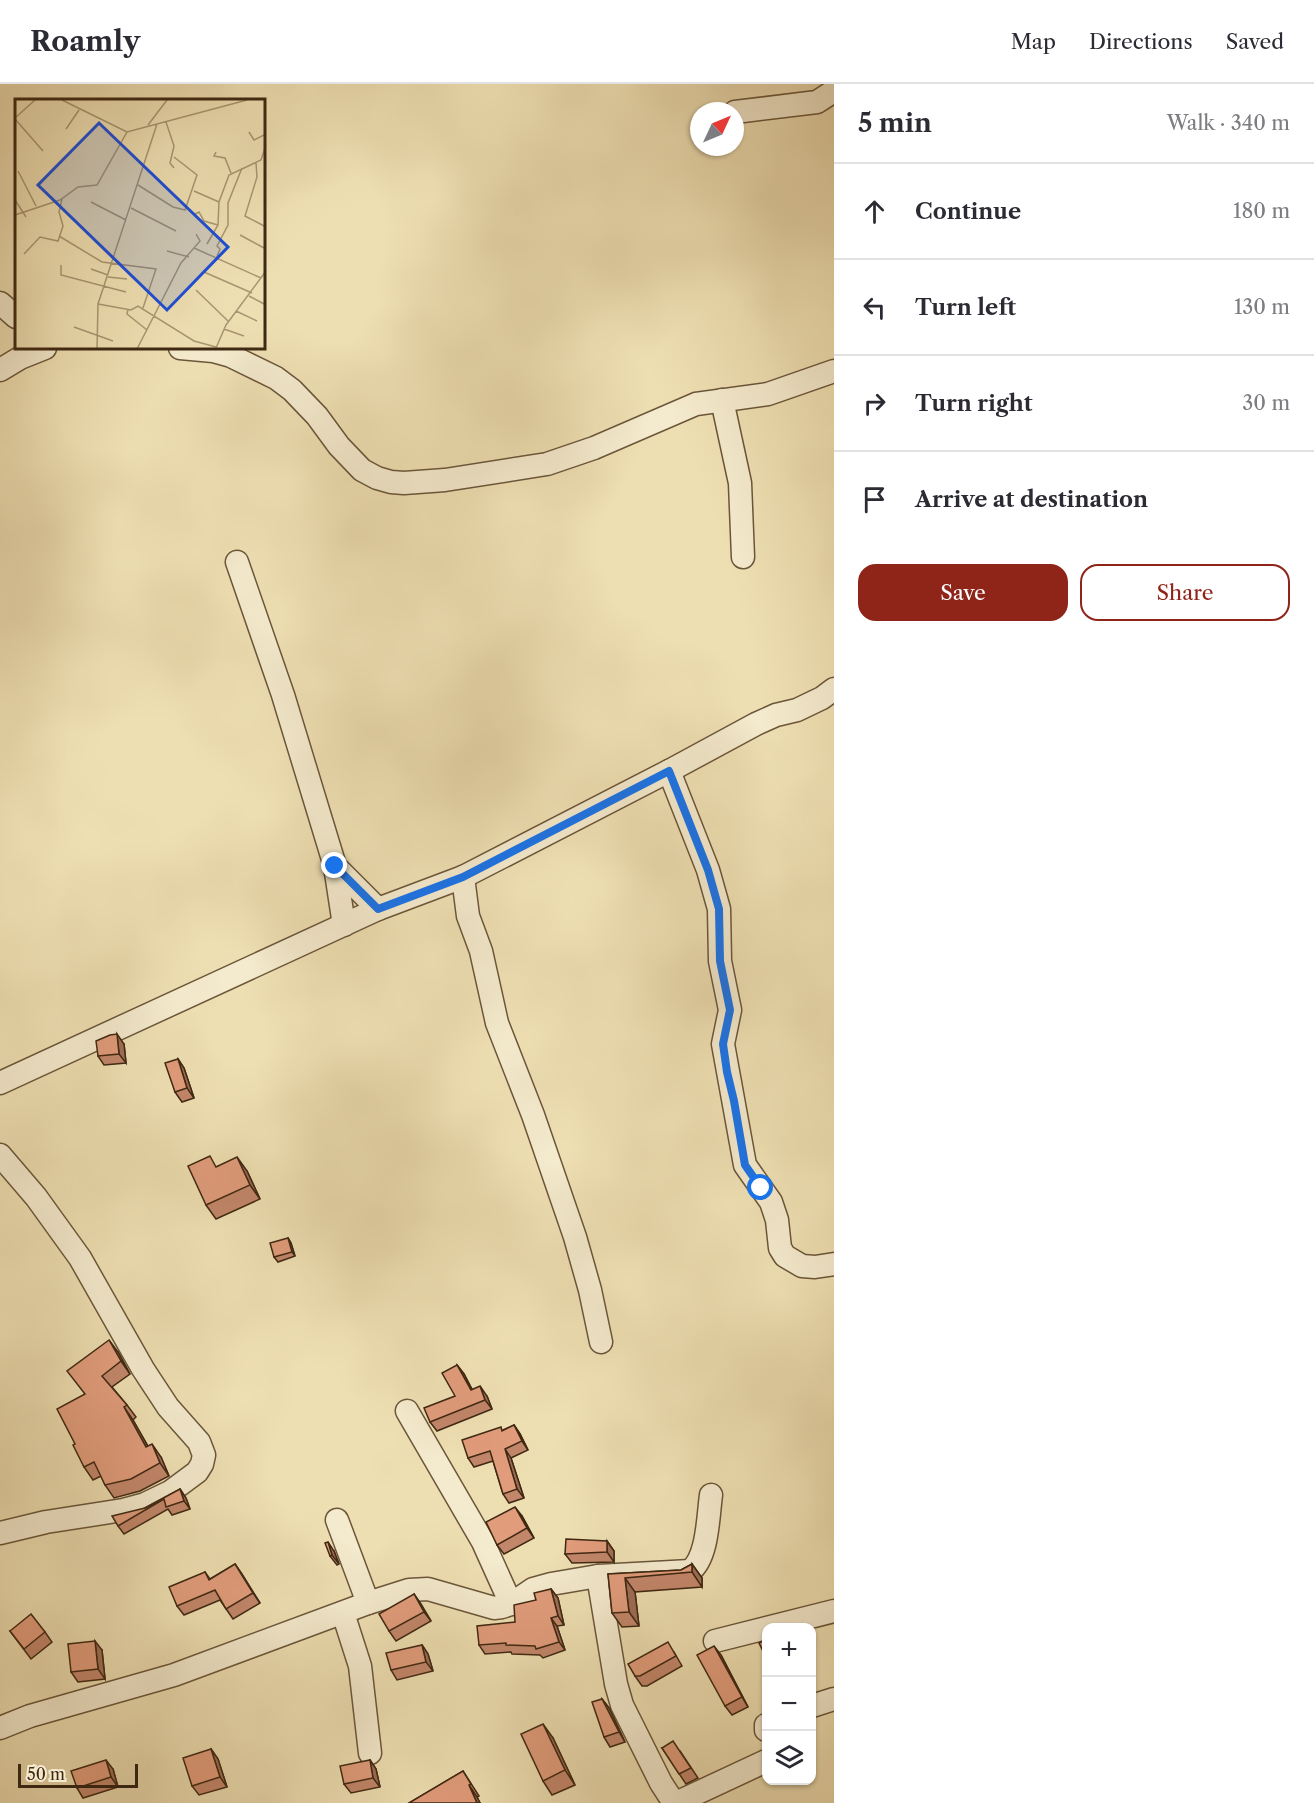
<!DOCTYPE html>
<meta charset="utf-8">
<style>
body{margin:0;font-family:"Libre Caslon Text",serif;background:#f2f2f3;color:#2b2b33}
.controls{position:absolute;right:18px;bottom:18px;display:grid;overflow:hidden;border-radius:12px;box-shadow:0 2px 4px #0004}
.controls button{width:54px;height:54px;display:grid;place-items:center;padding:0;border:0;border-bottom:2px solid #e1e1e2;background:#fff;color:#2b2b33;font:30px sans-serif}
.compass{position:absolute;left:690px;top:18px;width:54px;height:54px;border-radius:50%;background:#fff;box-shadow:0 2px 4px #0004;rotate:46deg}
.scale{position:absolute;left:18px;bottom:15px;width:120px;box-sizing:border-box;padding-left:6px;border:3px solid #3f2812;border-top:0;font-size:16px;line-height:21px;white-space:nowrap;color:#3f2812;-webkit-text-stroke:4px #f4eacd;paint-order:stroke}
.stop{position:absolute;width:18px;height:18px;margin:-14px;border:4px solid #1a73e8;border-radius:50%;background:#fff}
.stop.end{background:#1a73e8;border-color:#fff;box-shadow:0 2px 6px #0008}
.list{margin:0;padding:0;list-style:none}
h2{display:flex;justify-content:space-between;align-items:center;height:78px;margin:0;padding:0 24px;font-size:26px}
h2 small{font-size:20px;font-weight:400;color:#7c7c81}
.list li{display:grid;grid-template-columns:39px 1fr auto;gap:18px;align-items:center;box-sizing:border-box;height:96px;padding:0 24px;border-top:2px solid #e1e1e2}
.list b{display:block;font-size:22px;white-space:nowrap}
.list em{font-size:20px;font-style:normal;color:#7c7c81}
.actions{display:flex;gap:12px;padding:18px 24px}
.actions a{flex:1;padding:14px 0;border:2px solid #8f2418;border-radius:18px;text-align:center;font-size:21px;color:#8f2418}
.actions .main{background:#8f2418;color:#fff}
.icon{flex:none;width:33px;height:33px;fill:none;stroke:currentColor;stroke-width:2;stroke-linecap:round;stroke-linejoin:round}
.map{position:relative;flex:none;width:834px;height:1719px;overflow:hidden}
header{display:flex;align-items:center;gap:36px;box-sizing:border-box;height:84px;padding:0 30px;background:#fff;border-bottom:2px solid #e1e1e2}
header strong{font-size:28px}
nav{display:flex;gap:33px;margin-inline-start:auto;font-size:21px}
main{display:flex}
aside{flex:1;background:#fff}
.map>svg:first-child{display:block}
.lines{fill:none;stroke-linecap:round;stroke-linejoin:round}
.minor-casing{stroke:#6b563a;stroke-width:25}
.minor{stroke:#f4eacd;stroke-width:22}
.wall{fill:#c2866a;stroke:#3f2812;stroke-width:1.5}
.shaded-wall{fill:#9e6d56;stroke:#3f2812;stroke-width:1.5}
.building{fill:#e19c7b;stroke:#3f2812;stroke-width:1.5}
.route{stroke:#1a73e8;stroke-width:8}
.inset-road{fill:none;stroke:#a89672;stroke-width:1.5}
.view{fill:#1d4ed8;fill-opacity:0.15;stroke:#1d4ed8;stroke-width:3}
.inset-edge{fill:none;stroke:#3f2812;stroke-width:3}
</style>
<header>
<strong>Roamly</strong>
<nav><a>Map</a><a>Directions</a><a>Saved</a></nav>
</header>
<main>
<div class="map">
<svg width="834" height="1719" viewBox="0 0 834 1719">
<rect width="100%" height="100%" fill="#eedfb2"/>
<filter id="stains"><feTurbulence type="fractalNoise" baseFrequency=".00333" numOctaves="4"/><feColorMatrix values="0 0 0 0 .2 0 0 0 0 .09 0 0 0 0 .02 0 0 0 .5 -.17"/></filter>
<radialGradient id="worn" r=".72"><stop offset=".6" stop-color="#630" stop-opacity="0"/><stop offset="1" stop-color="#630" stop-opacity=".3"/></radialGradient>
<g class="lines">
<g class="minor-casing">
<g id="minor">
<path d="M735 28 817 18 834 7"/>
<path d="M0 219 16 233"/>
<path d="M180 264 213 267 231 272 276 294 292 306 317 332 339 362 362 386 377 394 391 398 404 399 445 396 547 380 594 364 696 320 768 310 834 287"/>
<path d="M0 286 20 274 45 264"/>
<path d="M722 316 740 399 743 473"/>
<path d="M237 478 283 611 335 782 344 841"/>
<path d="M669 687 708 786 719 825 720 877 730 926 723 960 745 1081 771 1118 777 1136 780 1164 785 1172 802 1182 815 1183 834 1180"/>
<path d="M335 782 378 825"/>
<path d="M463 793 468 832 481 867 497 939 533 1031 575 1153 590 1206 601 1258"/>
<path d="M0 999 378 825 463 793 669 687 756 640 776 631 797 626 822 614 834 605"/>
<path d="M0 1071 36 1113 80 1174 143 1285 168 1323 199 1358 204 1371 202 1380 197 1388 170 1408 145 1420 123 1426 46 1438 0 1449"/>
<path d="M407 1327 483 1458 511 1520"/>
<path d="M337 1436 368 1519"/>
<path d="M598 1492 616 1600 622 1621 661 1699 674 1719"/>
<path d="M343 1529 360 1582 370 1669"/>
<path d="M715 1557 834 1527"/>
<path d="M812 1622 834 1615"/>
<path d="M766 1641V1646"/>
<path d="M0 1644 30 1632 174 1591 368 1519 409 1506 428 1505 494 1524 502 1523 511 1520 533 1505 551 1500 598 1492 690 1487C708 1474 708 1432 711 1411"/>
<path d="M676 1719 766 1677"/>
</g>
</g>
<use href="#minor" class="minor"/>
</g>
<g class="wall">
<path d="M124 960 126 979 104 981 98 972Z"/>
<path d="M178 975 184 984 194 1014 182 1018 175 1008Z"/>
<path d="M218 1082 247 1087 260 1115 216 1135 206 1121Z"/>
<path d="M288 1154 291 1159 295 1172 278 1178 274 1173Z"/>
<path d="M118 1268 130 1290 112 1303 127 1321 136 1333 133 1336 148 1362 161 1373 169 1392 140 1407 114 1414 105 1401 101 1392 93 1396 84 1383 75 1360 84 1311Z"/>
<path d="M457 1281 464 1290 472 1305 487 1312 492 1325 437 1347 430 1338 455 1312Z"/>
<path d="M514 1341 520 1350 528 1366 511 1374 524 1414 509 1419 503 1410 493 1377 474 1383 468 1374 503 1346Z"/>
<path d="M180 1405 186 1414 190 1425 172 1431 168 1425 124 1450 118 1442 145 1424Z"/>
<path d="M522 1432 534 1454 504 1470 497 1461Z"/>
<path d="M607 1457 614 1467V1478L572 1479 565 1470Z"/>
<path d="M334 1467 339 1480 337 1481 330 1472Z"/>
<path d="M235 1480 260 1519 233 1535 220 1516 184 1531 177 1522 205 1488 210 1495Z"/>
<path d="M692 1480 702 1494V1503L635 1508 639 1542 622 1543 612 1529 608 1490 681 1486Z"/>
<path d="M551 1505 558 1514 564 1541 557 1542 565 1566 543 1574 540 1571 512 1570 511 1568 485 1570 479 1561 515 1538 536 1516Z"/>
<path d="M414 1510 431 1537 396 1557 389 1547Z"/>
<path d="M10 1547 45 1548 52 1558 31 1575Z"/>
<path d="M422 1561 428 1570 433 1587 397 1596 391 1586Z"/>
<path d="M102 1566 105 1595 78 1598 71 1588Z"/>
<path d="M674 1568 682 1582 647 1602H642L635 1592Z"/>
<path d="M721 1571 748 1623 732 1631 725 1622Z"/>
<path d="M602 1615 609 1624 625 1658 610 1663 604 1653Z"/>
<path d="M553 1654 575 1701 552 1711 543 1697Z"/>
<path d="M662 1664 680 1667 698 1694 686 1700Z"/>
<path d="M211 1665 218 1675 227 1703 199 1711 192 1702Z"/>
<path d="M370 1676 376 1685 380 1703 351 1709 344 1700Z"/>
<path d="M113 1685 118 1703 83 1714 77 1704Z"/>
<path d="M463 1687 479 1712 477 1713 480 1719H409Z"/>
</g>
<g class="shaded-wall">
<path d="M117 950 124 960 126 979 119 970Z"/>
<path d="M178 975 184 984 194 1014 187 1004Z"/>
<path d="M237 1073 247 1087 260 1115 250 1101Z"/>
<path d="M288 1154 291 1159 295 1172 292 1168Z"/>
<path d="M109 1256 118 1268 130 1290 121 1277Z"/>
<path d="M457 1281 464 1290 477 1316 471 1306Z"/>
<path d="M480 1302 487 1312 492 1325 485 1316Z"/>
<path d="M124 1323 133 1336 155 1375 146 1363Z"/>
<path d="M514 1341 520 1350 528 1366 522 1357Z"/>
<path d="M152 1360 161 1373 169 1392 160 1379Z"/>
<path d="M505 1365 511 1374 524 1414 517 1405Z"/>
<path d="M180 1405 186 1414 190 1425 184 1417Z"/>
<path d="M515 1423 522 1432 534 1454 527 1444Z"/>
<path d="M607 1457 614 1467V1478L607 1468Z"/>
<path d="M328 1458 334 1467 339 1480 332 1471Z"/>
<path d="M235 1480 242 1490 260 1519 253 1509Z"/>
<path d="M692 1480 702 1494V1503L692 1488Z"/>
<path d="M625 1494 635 1508 639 1542 629 1528Z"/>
<path d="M551 1505 558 1514 564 1541 558 1532Z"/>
<path d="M414 1510 421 1520 431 1537 424 1528Z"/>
<path d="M551 1534 557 1542 565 1566 559 1558Z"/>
<path d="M95 1557 102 1566 105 1595 98 1585Z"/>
<path d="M422 1561 428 1570 433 1587 426 1578Z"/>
<path d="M714 1562 721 1571 748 1623 742 1613Z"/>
<path d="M602 1615 609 1624 625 1658 619 1648Z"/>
<path d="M543 1640 553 1654 575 1701 565 1686Z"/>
<path d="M211 1665 218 1675 227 1703 220 1693Z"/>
<path d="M106 1676 113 1685 118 1703 111 1693Z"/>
<path d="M370 1676 376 1685 380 1703 373 1694Z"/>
<path d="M469 1701 477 1713 480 1719H477Z"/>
</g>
<g class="building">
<path d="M117 950 119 970 98 972 96 957 110 951Z"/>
<path d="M178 975 187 1004 175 1008 165 979Z"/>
<path d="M210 1072 216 1083 237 1073 250 1101 206 1121 188 1082Z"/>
<path d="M288 1154 292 1168 274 1173 270 1159Z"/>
<path d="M109 1256 121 1277 102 1292 127 1321 124 1323 146 1363 152 1360 160 1379 131 1395 105 1401 94 1378 84 1383 73 1361 75 1360 57 1325 85 1310 67 1287Z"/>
<path d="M457 1281 471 1306 480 1302 485 1316 430 1338 424 1324 455 1312 442 1289Z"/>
<path d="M514 1341 522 1357 505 1365 517 1405 503 1410 490 1367 468 1374 462 1356 501 1343 502 1347Z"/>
<path d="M180 1405 184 1417 166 1423 164 1415 118 1442 112 1432 145 1424Z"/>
<path d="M515 1423 527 1444 497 1461 486 1438Z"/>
<path d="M566 1455 607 1457V1468L565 1470Z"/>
<path d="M328 1458 332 1471 330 1472 325 1459Z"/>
<path d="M235 1480 253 1509 226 1525 215 1506 177 1522 169 1503 205 1488 209 1496Z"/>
<path d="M692 1480V1488L625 1494 629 1528 612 1529 608 1490 681 1486Z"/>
<path d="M551 1505 558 1532 551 1534 559 1558 536 1565 535 1562 506 1561V1559L479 1561 477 1542 515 1538 514 1521 536 1516 534 1509Z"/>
<path d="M414 1510 424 1528 389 1547 379 1530Z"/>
<path d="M31 1530 45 1548 24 1565 10 1547Z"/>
<path d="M766 1555V1573L759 1559Z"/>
<path d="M95 1557 98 1585 71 1588 68 1560Z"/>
<path d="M668 1558 676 1572 640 1592H635L628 1580Z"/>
<path d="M422 1561 426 1578 391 1586 386 1569Z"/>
<path d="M714 1562 742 1613 725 1622 697 1571Z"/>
<path d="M602 1615 619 1648 604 1653 592 1618Z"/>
<path d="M543 1640 565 1686 543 1697 521 1650Z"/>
<path d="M673 1657 691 1684 679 1690 662 1664Z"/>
<path d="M211 1665 220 1693 192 1702 183 1674Z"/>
<path d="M106 1676 111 1693 77 1704 71 1687Z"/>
<path d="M370 1676 373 1694 344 1700 340 1682Z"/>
<path d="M463 1687 471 1700 469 1701 477 1719H409Z"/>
</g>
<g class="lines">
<path class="route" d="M335 782 378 825 463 793 669 687 708 786 719 825 720 877 730 926 723 960 727 988 734 1017 745 1081 761 1104"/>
</g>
<g transform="translate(15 15)">
<rect width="250" height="250" fill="#eedfb2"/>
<path class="inset-road" d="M47 1 112 33 232 1M0 19 20 1M0 20 28 52M151 23 159 47 155 64 159 69M133 26 152 1M51 30 64 11M234 33 239 41 251 35M201 53 199 57 210 59 216 74M241 64 242 78 230 117 251 128M3 72 21 107M123 86 158 108 170 111 182 76 159 58M179 92 204 103M0 101 11 118M76 103 111 121M116 109 161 132M180 115 184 113 189 122 203 126M0 116 45 101 63 88 82 86 112 33M225 136 251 150M44 137 87 163 141 170 128 209M192 145 203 126 204 103 214 76 246 61 251 46M179 149 246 179M152 152 174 158M9 155 25 138 43 142 48 127 44 113 47 100M201 160 205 150 202 147 213 126V104L227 69M46 166V176L111 193M76 170 93 176M189 173 237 194M93 178 112 180M181 191 213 222M234 197 251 206M83 205 116 211 123 207 179 242 201 248M113 210 112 215 132 231M221 212 242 222M59 228 98 242M209 230 229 237M201 249 211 226 251 172M82 250 83 205 142 25M122 250 166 164 185 142 181 135"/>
<path class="view" d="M84 24 213 148 152 211 23 86Z"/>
<rect width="250" height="250" class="inset-edge"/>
</g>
<rect width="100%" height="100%" filter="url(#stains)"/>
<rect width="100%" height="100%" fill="url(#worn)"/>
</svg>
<div class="controls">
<button>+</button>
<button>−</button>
<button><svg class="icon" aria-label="layers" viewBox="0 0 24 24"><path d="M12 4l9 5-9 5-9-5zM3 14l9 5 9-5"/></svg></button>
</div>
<svg class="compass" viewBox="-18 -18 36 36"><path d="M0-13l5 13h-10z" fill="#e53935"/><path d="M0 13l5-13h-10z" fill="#7c7c81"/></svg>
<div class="scale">50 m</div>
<div class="stop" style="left:761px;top:1104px"></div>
<div class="stop end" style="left:335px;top:782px"></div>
</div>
<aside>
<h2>5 min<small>Walk · 340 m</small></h2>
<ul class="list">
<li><svg class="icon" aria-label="ahead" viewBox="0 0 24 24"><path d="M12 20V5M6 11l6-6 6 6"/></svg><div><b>Continue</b></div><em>180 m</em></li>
<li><svg class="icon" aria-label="left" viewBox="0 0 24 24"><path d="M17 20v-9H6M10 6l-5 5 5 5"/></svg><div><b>Turn left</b></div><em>130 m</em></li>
<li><svg class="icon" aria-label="right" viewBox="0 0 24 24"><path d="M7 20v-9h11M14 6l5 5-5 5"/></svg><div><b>Turn right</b></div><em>30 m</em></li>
<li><svg class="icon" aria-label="arrive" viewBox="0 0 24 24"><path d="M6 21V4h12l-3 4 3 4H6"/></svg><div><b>Arrive at destination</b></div></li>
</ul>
<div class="actions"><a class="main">Save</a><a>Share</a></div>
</aside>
</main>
